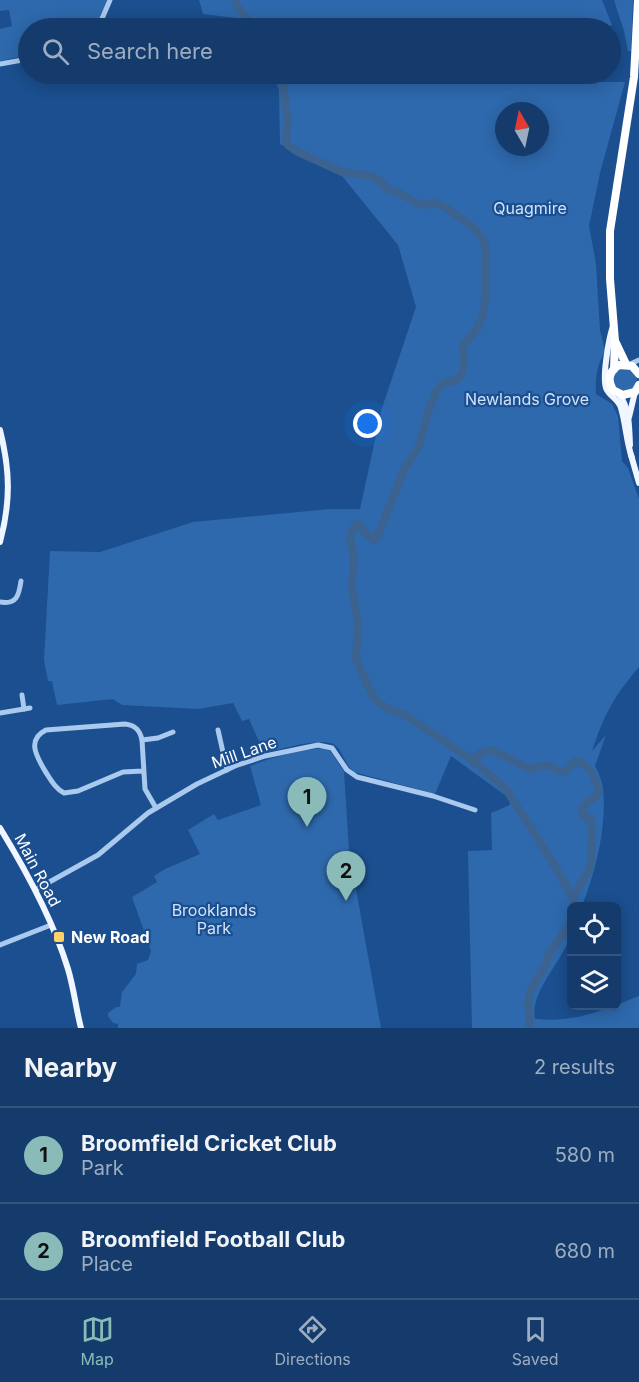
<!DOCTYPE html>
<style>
body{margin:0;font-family:Inter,sans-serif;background:#1d4271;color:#f1f3f6}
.controls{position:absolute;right:18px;bottom:18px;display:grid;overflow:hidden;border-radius:9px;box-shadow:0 3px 15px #0003}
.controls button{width:54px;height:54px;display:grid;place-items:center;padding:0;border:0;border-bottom:2px solid #33557e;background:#143b6b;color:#f1f3f6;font:30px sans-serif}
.compass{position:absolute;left:495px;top:102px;width:54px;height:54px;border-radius:50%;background:#143b6b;box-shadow:0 3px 15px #0003;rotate:351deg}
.you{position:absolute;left:368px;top:424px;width:21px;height:21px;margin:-15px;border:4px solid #fff;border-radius:50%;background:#1a73e8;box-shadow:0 0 0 9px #1a73e833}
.badge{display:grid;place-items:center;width:39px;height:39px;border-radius:50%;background:#8bbbb9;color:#111;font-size:20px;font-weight:700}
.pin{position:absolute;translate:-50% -50px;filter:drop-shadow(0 2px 3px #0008)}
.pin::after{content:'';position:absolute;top:32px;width:21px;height:18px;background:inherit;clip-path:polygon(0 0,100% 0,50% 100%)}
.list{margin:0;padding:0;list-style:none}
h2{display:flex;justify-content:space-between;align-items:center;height:78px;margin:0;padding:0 24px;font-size:26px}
h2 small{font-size:20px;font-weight:400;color:#9dadc1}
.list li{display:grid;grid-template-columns:39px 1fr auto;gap:18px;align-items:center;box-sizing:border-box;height:96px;padding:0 24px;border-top:2px solid #33557e}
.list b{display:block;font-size:22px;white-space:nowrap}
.list p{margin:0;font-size:20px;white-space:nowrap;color:#9dadc1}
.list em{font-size:20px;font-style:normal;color:#9dadc1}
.icon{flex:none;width:33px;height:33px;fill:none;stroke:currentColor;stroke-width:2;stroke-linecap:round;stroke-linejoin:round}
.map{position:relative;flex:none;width:639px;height:1028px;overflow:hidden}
.search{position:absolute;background:#143b6b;box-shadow:0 3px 15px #0003;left:18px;right:18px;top:18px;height:66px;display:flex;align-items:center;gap:15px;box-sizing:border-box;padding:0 21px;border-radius:33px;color:#9dadc1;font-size:22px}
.sheet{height:270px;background:#143b6b}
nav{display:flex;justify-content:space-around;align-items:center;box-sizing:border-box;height:84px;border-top:2px solid #33557e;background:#143b6b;font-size:16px;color:#9dadc1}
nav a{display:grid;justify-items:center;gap:3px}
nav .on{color:#8bbbb9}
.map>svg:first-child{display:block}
.green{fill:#2e69ad;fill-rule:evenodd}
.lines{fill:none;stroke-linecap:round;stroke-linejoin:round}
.river{stroke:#3c6290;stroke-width:8}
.minor{stroke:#a9c9ee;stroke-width:5}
.major{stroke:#f0f6ff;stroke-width:6}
.highway{stroke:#fff;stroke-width:8}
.poi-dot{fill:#ffd166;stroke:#1b4f8f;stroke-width:2}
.labels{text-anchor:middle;stroke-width:4.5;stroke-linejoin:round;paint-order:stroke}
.park-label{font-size:16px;fill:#cfe3fa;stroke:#1b4f8f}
.street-label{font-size:16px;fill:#fff;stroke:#1b4f8f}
.poi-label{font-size:16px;font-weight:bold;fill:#fff;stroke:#1b4f8f;text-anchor:start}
</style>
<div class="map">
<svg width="639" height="1028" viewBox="0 0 639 1028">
<rect width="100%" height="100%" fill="#1b4f8f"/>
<g class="green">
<path d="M0 0H107L96 28H28V55L0 61V29L12 26 9 10 0 11Z"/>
<path d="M199 0H602L612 25 604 28H250L236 18 203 14Z"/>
<path d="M614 0H633L631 51H628L624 31Z"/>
<path d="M273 74H541L539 82H625L600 173 589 226 596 264 600 330 605 351C597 365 595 377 596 394L612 404 618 416 622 461 628 468 639 499V667C614 696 604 715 592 751L606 735 595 766C598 772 602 780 603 788 607 826 596 871 582 906H572C571 914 573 923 571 931 566 960 529 990 535 1019 575 1023 603 1010 639 996V1028H472L468 851 492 850 491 813 510 805 509 798 451 756 435 794 354 772C345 765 343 751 335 745 323 736 278 750 264 753L249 719 242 721 233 703 198 709 122 705 113 699 57 705 52 681H48L44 660 50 551 100 552 193 522 330 509H360L382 408 416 307 398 245 342 176 280 144 279 90ZM504 111H540V147H504Z"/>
<circle cx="625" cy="380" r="12"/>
<path d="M324 748 330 751 344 771 349 850 381 1028H118V1024L113 1023 108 1016V1013L116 1007H120L122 992 136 974 137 964 148 960 151 951 132 897 157 882 154 876 165 869 200 854 188 830 214 814 218 820 261 805 250 766C273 757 299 750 324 748Z"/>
</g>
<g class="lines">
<g class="river">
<path d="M235 0 237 6 256 28"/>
<path d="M281 74 288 120 286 140 288 145 296 151 342 172 371 176 380 181 389 190 400 193 414 202 423 205 436 203 445 207 475 229 483 240 486 248V292L483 314 477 329 463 345 464 368 461 375 457 380 446 382 440 386 436 392 428 412 419 446 404 470 377 538 374 540 365 533 359 524 355 525 350 537 354 557 352 588 358 624 356 659 372 694 377 701 387 708 405 715 472 760 506 789 550 858 573 898 574 906"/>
<path d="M472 760 481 753 491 750 530 769 547 765 561 772 566 771 576 761C590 764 597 780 599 793 594 800 585 801 582 810L584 816 592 821 591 861 589 870 573 898"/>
<path d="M530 1028 528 1001 531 990 547 962 549 953 572 922"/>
</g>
<g class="minor">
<path d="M98 28 110 0"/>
<path d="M0 64 28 59"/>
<path d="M628 365 639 360"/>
<path d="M0 602C17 605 19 595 21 581"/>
<path d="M22 695 24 709"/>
<path d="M0 713 30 708"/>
<path d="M218 730 227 770"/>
<path d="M142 740 158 738 173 732"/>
<path d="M143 771 123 772 78 791 64 793C55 788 51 780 45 771 37 757 26 740 46 730L125 724C135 725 140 730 142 740L145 789 156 808"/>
<path d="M35 890 98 855 148 813 197 784 235 766 265 756 318 745 332 748 347 770 357 777 433 796 475 810"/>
<path d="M0 945 51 925"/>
</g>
<g class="major">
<path d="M613 326C609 338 601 381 607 390 611 397 619 400 621 408 626 424 626 441 632 458"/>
<path d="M619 394C630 409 629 427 630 445"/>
<path d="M629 417 635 392"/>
<path d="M0 430C10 470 11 501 0 542"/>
<path d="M631 455 639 483"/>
<path d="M0 828C27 872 53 920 68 969 74 989 76 1009 81 1028"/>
</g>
<g class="highway">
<path d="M616 343 626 364"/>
<path d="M614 369 615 341 610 279V231L634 77 638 0"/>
<path d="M639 374 632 366 619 365C609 371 607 380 613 390L623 395 635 392 639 385"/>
</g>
</g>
<rect class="poi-dot" x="53" y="931" width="12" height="12" rx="3"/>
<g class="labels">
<g class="park-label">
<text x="530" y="214">Quagmire</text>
<text x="527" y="405">Newlands Grove</text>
<text x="214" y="916">Brooklands<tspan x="214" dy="18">Park</tspan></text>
</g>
<g class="street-label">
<text transform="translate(244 752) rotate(-19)" y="6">Mill Lane</text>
<text transform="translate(38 870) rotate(62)" y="6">Main Road</text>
</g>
<g class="poi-label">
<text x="71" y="943">New Road</text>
</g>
</g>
</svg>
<div class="controls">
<button><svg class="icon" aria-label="locate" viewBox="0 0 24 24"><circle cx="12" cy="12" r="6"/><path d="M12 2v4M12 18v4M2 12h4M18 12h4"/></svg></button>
<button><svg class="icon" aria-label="layers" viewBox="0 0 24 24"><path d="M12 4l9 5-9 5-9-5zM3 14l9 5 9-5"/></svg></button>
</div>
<svg class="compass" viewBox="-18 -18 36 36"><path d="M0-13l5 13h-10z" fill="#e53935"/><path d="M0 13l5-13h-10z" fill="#9dadc1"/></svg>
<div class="you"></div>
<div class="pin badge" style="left:307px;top:827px">1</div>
<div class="pin badge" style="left:346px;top:901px">2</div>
<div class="search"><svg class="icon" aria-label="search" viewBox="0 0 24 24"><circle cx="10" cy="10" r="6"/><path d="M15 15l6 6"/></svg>Search here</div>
</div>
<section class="sheet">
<h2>Nearby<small>2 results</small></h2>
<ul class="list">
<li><span class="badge">1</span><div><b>Broomfield Cricket Club</b><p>Park</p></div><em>580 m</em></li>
<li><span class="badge">2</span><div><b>Broomfield Football Club</b><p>Place</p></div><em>680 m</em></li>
</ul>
</section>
<nav>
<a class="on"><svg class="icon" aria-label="map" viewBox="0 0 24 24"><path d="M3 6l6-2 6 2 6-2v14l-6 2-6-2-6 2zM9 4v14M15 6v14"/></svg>Map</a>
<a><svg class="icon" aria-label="directions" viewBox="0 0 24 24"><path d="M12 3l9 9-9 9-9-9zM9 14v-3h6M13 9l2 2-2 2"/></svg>Directions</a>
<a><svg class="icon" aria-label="saved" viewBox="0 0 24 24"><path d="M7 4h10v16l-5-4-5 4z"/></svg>Saved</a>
</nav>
